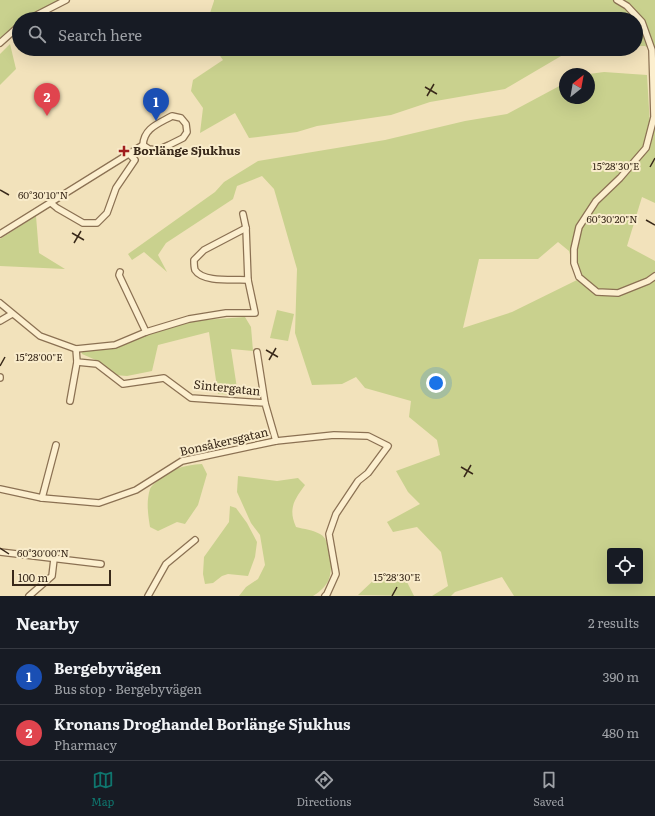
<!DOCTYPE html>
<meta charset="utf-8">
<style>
body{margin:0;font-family:Literata,serif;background:#20242c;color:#f1f3f6}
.controls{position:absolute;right:12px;bottom:12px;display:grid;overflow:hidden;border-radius:4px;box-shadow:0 4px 16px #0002}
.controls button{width:36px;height:36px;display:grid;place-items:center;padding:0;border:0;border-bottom:1px solid #363941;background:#171b24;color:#f1f3f6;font:20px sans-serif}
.compass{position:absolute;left:559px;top:68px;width:36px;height:36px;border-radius:50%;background:#171b24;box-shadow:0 4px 16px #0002;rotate:31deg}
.scale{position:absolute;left:12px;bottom:10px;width:99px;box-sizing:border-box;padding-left:4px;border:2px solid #39291a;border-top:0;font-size:11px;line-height:14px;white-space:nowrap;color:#39291a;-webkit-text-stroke:3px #f9eccb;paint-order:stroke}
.you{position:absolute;left:436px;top:383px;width:14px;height:14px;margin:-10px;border:3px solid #fff;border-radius:50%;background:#1a73e8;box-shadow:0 0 0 6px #1a73e833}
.badge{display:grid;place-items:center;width:26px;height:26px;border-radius:50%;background:#0f766e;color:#fff;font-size:13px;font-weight:700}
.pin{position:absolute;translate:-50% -33px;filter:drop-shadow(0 1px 2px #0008)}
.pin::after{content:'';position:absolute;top:21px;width:14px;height:12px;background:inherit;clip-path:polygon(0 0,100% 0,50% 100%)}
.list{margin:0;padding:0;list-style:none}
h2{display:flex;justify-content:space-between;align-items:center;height:52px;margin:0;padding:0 16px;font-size:17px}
h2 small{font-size:13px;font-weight:400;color:#9ea1a6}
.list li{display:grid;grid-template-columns:26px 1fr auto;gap:12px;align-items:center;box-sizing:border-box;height:56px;padding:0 16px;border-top:1px solid #363941}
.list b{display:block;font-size:15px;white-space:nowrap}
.list p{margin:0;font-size:13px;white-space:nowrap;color:#9ea1a6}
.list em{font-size:13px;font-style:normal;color:#9ea1a6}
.icon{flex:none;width:22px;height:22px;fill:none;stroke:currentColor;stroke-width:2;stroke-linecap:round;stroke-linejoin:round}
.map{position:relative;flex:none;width:655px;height:596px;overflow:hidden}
.search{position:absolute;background:#171b24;box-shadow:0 4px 16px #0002;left:12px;right:12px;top:12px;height:44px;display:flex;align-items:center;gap:10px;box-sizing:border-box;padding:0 14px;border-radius:22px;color:#9ea1a6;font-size:15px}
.sheet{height:164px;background:#171b24}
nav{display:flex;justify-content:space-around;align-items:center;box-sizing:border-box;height:56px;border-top:1px solid #363941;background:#171b24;font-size:11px;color:#9ea1a6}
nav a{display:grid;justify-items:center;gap:2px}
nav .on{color:#0f766e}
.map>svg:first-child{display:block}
.green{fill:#c9d18e;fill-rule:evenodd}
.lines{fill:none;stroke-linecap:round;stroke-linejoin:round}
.minor-casing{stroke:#8b7153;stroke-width:8}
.minor{stroke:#fcefcf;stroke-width:5.5}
.ticks{fill:none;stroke:#39291a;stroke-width:1.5}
.poi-dot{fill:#a01d1d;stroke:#f9eccb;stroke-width:1.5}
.labels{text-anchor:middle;stroke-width:4;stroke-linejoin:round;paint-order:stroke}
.poi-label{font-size:12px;font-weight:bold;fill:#39291a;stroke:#f9eccb;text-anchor:start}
.street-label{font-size:12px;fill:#39291a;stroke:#f9eccb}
.ticks-label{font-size:10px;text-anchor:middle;fill:#39291a;stroke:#f9eccb;stroke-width:4;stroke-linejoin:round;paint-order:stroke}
</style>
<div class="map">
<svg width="655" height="596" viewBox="0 0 655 596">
<rect width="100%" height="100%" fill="#f2e2bb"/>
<g class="green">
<path d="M0 0H61L32 14 25 19H19V24L0 38Z"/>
<path d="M214 0H655V52L645 46H636V19H597L596 18 593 19H208L214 1Z"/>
<path d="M10 44 16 69 0 85V54Z"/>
<path d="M215 49H573L505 89 430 102 391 115 317 126 297 132 249 138 235 113 200 133 203 108 191 91 193 80 223 60Z"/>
<path d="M604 72 647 75 650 126 655 123V203L642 197 627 246 655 261V596H514L502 577 455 592 451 596H432L448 586 441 552 417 527 393 532 387 522 420 504 408 492 396 471 440 455 437 440 409 417 411 401 365 388 356 377 342 384 312 385 295 333 297 269 274 189 262 176 237 186 233 199 166 243 158 255 167 272 144 252 132 260 128 254 215 192 224 182 258 161 385 140 465 121 507 114 565 83V98H589V74ZM558 242 569 251 577 280 512 312 463 328 479 259H538ZM610 551H640V581H610Z"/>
<path d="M36 216 39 253 65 269 0 266V239Z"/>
<path d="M277 310 294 314 288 341 270 338Z"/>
<path d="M245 317 251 327 253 351 231 349 238 395 218 394 209 332 158 345 152 371 127 376 114 375 98 361 82 354 81 351 114 348 148 334 190 321Z"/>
<path d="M202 464 207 474 198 505 185 524 177 522 158 531 150 527C148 514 146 502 150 489 151 486 154 484 156 482 169 469 184 465 202 464Z"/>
<path d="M238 476 277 481 298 478 305 485C294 500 288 509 296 527 304 529 313 530 320 534 332 540 334 574 327 583 324 588 318 593 313 596H239L246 587 258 579 265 565 260 535 251 523 237 492Z"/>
<path d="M230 506 236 508 247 523 257 542 255 557 248 576 228 574 222 576 213 583 205 584 203 574 204 557 229 522Z"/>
<path d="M402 572 414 596 358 595 377 577Z"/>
</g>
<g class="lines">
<g class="minor-casing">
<g id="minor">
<path d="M617 0 627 6 642 22 652 50 654 117 646 148 620 178 596 201 579 227 574 249V263L579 277 597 292 618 293 648 281 655 276"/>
<path d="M29 19 66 0"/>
<path d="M0 43 19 26"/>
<path d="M172 116 181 118 186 124 187 132 183 138 169 145 158 150 149 149 143 145C144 128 158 124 172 116Z"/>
<path d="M51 203 57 208 83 223H97L107 213 116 188 135 160 129 154"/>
<path d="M246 228 204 250 194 260C194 263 194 267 195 270 203 283 235 279 248 280"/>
<path d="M0 234 143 145"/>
<path d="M120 272 119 275 146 332"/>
<path d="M0 303 40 336 76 349 115 345 146 332 189 319 226 313H255L248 280 246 228 243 214"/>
<path d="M0 321 12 314"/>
<path d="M76 349 77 362 97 364 123 384 164 378 191 398 265 403 276 441"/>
<path d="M257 352 265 403"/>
<path d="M0 377V378"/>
<path d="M70 401 77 362"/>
<path d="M0 489 42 498 99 503 136 490 182 461 276 441 334 435 368 436 388 446 368 473 358 481 336 514 329 534 336 574 327 594 325 596"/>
<path d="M42 498 56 445"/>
<path d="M0 552 101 564"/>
<path d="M29 596 52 576 54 559"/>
<path d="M148 596 166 564 195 540"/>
</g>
</g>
<use href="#minor" class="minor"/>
</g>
<path class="ticks" d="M425 87 437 94M427 96 434 84M650 167 655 158M0 190 9 195M646 220 655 225M72 233 84 240M74 243 81 231M266 350 278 357M269 360 276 348M0 366 5 357M461 467 473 474M464 477 471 465M0 548 9 554M392 596 397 587"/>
<path class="poi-dot" d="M122 145h4v4h4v4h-4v4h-4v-4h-4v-4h4z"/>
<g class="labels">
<g class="poi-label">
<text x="133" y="155">Borlänge Sjukhus</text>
</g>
<g class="street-label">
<text transform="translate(227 388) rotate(6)" y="4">Sintergatan</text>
<text transform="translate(224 442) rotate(-13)" y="4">Bonsåkersgatan</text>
</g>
</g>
<g class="ticks-label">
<text x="616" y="170">15°28'30"E</text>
<text x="43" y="199">60°30'10"N</text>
<text x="612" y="223">60°30'20"N</text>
<text x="39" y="361">15°28'00"E</text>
<text x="43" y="557">60°30'00"N</text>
<text x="397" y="581">15°28'30"E</text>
</g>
</svg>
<div class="controls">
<button><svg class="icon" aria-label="locate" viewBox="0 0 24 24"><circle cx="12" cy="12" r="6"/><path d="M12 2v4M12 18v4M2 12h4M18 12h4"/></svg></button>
</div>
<svg class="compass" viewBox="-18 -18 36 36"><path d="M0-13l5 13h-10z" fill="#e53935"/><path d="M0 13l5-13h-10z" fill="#9ea1a6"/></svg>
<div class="scale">100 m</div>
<div class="you"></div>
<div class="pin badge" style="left:156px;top:121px;background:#1a4fb4">1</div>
<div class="pin badge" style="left:47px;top:116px;background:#e0444e">2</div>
<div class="search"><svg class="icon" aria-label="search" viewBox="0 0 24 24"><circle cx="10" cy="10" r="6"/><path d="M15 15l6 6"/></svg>Search here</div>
</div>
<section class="sheet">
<h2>Nearby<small>2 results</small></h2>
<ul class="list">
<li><span class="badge" style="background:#1a4fb4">1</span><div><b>Bergebyvägen</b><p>Bus stop · Bergebyvägen</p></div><em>390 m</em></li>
<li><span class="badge" style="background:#e0444e">2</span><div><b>Kronans Droghandel Borlänge Sjukhus</b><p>Pharmacy</p></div><em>480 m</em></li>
</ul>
</section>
<nav>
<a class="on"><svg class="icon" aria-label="map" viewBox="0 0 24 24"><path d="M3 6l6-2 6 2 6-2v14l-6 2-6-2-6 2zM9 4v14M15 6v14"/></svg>Map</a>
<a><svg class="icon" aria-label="directions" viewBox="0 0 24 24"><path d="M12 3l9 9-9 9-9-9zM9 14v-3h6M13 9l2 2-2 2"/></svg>Directions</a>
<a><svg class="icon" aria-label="saved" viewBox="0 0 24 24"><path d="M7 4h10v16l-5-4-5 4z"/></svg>Saved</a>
</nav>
